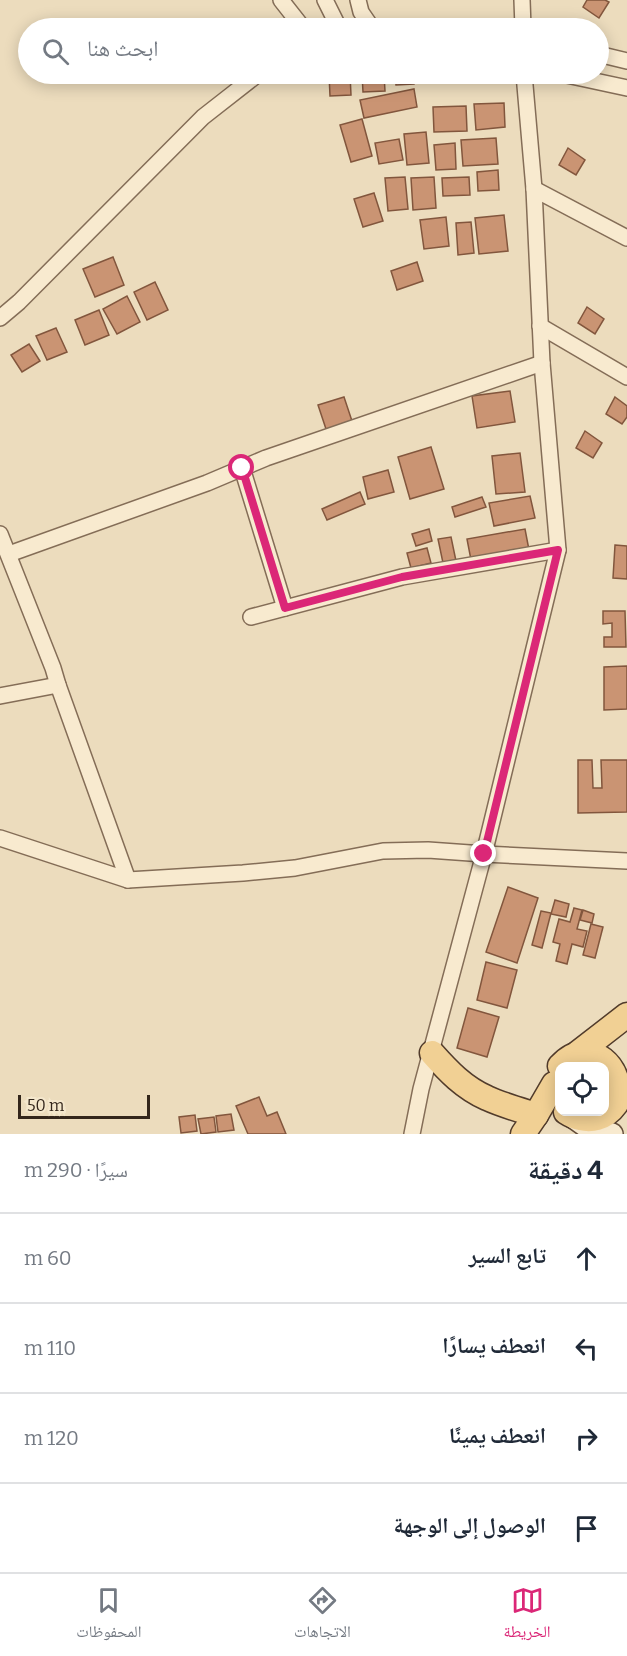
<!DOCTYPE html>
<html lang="ar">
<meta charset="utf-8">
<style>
body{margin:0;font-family:Bitter,"Noto Naskh Arabic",serif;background:#f6f6f7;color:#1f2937;direction:rtl}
.controls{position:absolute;right:18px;bottom:18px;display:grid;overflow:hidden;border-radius:12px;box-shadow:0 3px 15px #0003}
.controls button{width:54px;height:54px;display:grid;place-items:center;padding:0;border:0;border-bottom:2px solid #e0e1e3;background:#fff;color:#1f2937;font:30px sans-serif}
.scale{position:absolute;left:18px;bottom:15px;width:132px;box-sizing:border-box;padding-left:6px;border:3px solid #33261b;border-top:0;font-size:16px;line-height:21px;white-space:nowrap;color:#33261b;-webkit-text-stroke:4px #f4e7cc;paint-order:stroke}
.stop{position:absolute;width:18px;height:18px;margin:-14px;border:4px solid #db2777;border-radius:50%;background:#fff}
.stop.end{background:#db2777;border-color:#fff;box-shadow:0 2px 6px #0008}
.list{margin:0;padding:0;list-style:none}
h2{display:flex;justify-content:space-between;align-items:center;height:78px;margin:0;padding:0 24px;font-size:26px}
h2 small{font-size:20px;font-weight:400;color:#747a83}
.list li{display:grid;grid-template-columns:39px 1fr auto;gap:18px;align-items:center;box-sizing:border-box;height:90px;padding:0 24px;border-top:2px solid #e0e1e3}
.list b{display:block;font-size:22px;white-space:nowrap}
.list em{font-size:20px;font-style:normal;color:#747a83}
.icon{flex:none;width:33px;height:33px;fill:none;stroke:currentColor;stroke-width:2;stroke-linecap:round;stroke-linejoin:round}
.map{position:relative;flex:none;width:627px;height:1134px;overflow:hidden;direction:ltr}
.search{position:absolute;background:#fff;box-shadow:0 3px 15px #0003;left:18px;right:18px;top:18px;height:66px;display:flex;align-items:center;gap:15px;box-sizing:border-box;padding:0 21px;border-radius:33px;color:#747a83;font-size:22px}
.sheet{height:438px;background:#fff}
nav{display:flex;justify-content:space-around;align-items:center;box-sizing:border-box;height:84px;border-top:2px solid #e0e1e3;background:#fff;font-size:16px;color:#747a83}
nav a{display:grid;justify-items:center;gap:3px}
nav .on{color:#db2777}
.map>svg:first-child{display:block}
.building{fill:#ca9473;stroke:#82563d;stroke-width:1.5}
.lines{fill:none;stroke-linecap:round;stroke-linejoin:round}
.street-casing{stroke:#846d57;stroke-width:18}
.secondary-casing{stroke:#654e3a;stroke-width:24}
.primary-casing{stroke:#513b2b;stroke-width:27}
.street{stroke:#f8eacf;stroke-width:15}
.secondary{stroke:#f8eacf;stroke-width:21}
.primary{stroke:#f1d094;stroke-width:24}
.route{stroke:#db2777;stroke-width:8}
</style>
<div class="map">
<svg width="627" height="1134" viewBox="0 0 627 1134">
<rect width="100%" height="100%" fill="#ecdcbd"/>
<g class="building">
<path d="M587 0H605L609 2 599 18 583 7Z"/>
<path d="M329 74H350L351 95 330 96Z"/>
<path d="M362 74H384L385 91 363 92Z"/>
<path d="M395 74H414V84L396 85Z"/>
<path d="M414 89 417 107 364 118 360 100Z"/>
<path d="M504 103 505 127 476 130 474 104Z"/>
<path d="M466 106 467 131 434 132 433 107Z"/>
<path d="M362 119 372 156 351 162 340 125Z"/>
<path d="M426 132 429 163 407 165 404 134Z"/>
<path d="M496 138 498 164 463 166 461 140Z"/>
<path d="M399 139 403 160 379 164 375 143Z"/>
<path d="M455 143 456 169 436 170 434 145Z"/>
<path d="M568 148 585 160 576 175 559 165Z"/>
<path d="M498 170 499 190 478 191 477 172Z"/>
<path d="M405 177 408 209 388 211 385 178Z"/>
<path d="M434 177 436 208 413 210 411 178Z"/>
<path d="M469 177 470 195 443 196 442 178Z"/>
<path d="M374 193 383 221 363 227 354 199Z"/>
<path d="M504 215 508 251 479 254 475 218Z"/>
<path d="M446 217 449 246 424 249 420 220Z"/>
<path d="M471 222 474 253 458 255 456 223Z"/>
<path d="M113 257 124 285 95 297 83 269Z"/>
<path d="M417 262 423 281 397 290 391 271Z"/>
<path d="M155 282 168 310 147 320 134 292Z"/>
<path d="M127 296 140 322 117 334 103 309Z"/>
<path d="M587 307 604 319 595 334 578 323Z"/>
<path d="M99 310 109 335 85 345 75 320Z"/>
<path d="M56 328 67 352 47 360 36 336Z"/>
<path d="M29 344 40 361 22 372 11 355Z"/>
<path d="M510 391 515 422 477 428 472 396Z"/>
<path d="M344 397 354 427 328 435 318 405Z"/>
<path d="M615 397 627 406V417L622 424 606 414Z"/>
<path d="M585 431 602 443 593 458 576 448Z"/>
<path d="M431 447 444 489 410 499 398 457Z"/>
<path d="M520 453 525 492 496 494 492 456Z"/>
<path d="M388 470 394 492 368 499 363 477Z"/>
<path d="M360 492 365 504 327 520 322 509Z"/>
<path d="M530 496 535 518 494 526 489 503Z"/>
<path d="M482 497 486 507 455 517 452 507Z"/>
<path d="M429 529 432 541 416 546 412 534Z"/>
<path d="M525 529 529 550 471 560 467 539Z"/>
<path d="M451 537 456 561 443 563 438 539Z"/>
<path d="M615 545 627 546V579L613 578Z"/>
<path d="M427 548 431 563 411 568 407 553Z"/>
<path d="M603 611H625L626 647H604V637H612V623L603 624Z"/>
<path d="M627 666V709L604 710V667Z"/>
<path d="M578 760H592L593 788H602L601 760H627V812L578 813Z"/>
<path d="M508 887 538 898 517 963 486 952Z"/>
<path d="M555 900 569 904 566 917 551 914Z"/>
<path d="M574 908 582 910 577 929 587 931 583 947 572 944 567 964 556 961 560 944 553 942 559 919 570 922Z"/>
<path d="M583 910 594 914 592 923 580 920Z"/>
<path d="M541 911 551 913 542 948 532 945Z"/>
<path d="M591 924 603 927 595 958 583 955Z"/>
<path d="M486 962 517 970 507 1008 477 1000Z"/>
<path d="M468 1008 499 1017 487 1057 457 1048Z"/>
<path d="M259 1097 267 1116 277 1112 286 1134H248L236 1106Z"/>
<path d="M231 1114 234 1130 218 1132 216 1116Z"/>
<path d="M195 1115 197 1131 181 1133 179 1117Z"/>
<path d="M214 1117 216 1132 201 1134 198 1119Z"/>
</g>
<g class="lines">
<g class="street-casing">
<g id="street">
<path d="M281 0 303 28"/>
<path d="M325 0 339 28"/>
<path d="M358 0 361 12 372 28"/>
<path d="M522 0 523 28"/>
<path d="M598 54 627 61"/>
<path d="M562 74 627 88"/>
<path d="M534 189 627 238"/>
<path d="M0 318 19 302 203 117 258 74"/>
<path d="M540 326 627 377"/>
<path d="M242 468 285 608"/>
<path d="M0 534 53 668 58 685 128 880"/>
<path d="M9 554 207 483 266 458 542 363"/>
<path d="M251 617 402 577 558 550"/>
<path d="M0 696 58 685"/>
<path d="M0 838 128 880 243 873 295 868 383 851 428 850 484 854 627 861"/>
<path d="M412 1134 421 1089 484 854 558 550 542 363 534 189 524 74"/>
</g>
</g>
<g class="secondary-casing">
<path id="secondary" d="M574 1118 584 1125 612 1134"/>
</g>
<g class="primary-casing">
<g id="primary">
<path d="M432 1053C448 1071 464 1088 487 1098 502 1105 520 1110 536 1115"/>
<path d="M578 1053 627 1015"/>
<path d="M560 1066C589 1033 627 1069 616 1104 611 1111 605 1116 597 1118 587 1121 575 1118 566 1112"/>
<path d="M523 1134 536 1115 554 1084"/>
</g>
</g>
<use href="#street" class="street"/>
<use href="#secondary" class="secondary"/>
<use href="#primary" class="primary"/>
</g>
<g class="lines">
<path class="route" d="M242 468 285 608 402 577 558 550 484 854"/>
</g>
</svg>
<div class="controls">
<button><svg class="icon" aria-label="locate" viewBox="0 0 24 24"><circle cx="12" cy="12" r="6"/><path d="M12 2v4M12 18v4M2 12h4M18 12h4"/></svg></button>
</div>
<div class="scale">50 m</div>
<div class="stop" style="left:242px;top:468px"></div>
<div class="stop end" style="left:484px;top:854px"></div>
<div class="search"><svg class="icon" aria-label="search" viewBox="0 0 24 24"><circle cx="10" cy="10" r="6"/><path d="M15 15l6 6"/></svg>ابحث هنا</div>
</div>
<section class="sheet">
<h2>4 دقيقة<small>سيرًا · 290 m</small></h2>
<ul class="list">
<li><svg class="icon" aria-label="ahead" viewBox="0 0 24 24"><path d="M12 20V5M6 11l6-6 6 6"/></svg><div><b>تابع السير</b></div><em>60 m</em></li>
<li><svg class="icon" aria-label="left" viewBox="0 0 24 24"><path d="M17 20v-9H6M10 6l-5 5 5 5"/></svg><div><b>انعطف يسارًا</b></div><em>110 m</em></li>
<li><svg class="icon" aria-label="right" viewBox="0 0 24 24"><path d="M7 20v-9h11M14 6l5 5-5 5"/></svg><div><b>انعطف يمينًا</b></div><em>120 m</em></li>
<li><svg class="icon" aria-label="arrive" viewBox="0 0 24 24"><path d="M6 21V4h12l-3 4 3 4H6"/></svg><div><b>الوصول إلى الوجهة</b></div></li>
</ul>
</section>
<nav>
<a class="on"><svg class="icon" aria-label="map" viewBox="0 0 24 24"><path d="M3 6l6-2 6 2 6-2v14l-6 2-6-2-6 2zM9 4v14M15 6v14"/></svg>الخريطة</a>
<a><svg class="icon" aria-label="directions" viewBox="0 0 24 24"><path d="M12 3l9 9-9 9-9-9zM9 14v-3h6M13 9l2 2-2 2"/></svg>الاتجاهات</a>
<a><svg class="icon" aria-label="saved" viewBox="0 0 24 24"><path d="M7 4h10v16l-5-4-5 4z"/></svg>المحفوظات</a>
</nav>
